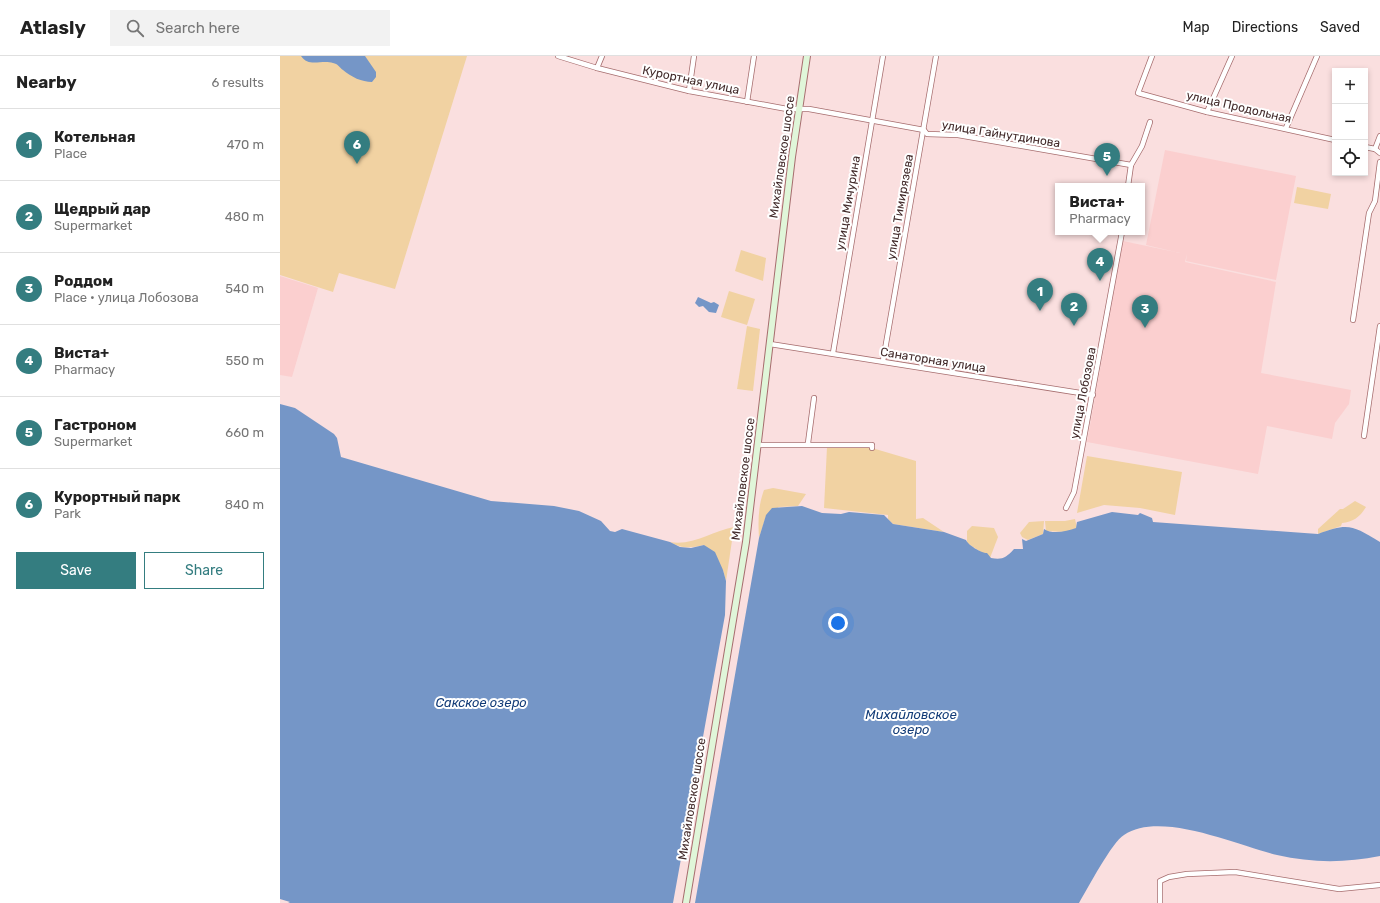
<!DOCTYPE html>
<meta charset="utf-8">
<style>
body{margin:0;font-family:Rubik,sans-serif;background:#f2f2f2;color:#222}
.controls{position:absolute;right:12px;top:12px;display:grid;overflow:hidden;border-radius:0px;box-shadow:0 2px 6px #0003}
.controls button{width:36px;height:36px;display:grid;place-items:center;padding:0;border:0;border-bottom:1px solid #e0e0e0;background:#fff;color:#222;font:20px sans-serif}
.you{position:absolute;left:558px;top:567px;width:14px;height:14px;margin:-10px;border:3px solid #fff;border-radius:50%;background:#1a73e8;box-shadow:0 0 0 6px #1a73e833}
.badge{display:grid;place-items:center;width:26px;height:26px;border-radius:50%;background:#347d80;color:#fff;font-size:13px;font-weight:700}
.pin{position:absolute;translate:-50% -33px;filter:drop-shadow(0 1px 2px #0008)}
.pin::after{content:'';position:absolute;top:21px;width:14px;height:12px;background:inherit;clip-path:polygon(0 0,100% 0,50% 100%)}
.popup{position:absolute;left:775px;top:127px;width:90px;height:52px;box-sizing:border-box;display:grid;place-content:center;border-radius:0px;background:#fff;filter:drop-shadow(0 1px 3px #0005);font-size:13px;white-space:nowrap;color:#767676}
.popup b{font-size:15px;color:#222}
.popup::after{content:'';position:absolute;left:50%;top:100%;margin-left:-8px;border:8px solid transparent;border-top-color:#fff}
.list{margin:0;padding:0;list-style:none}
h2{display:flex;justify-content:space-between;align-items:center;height:52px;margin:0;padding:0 16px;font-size:17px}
h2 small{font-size:13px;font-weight:400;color:#767676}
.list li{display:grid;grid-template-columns:26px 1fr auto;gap:12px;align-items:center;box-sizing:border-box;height:72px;padding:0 16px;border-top:1px solid #e0e0e0}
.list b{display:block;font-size:15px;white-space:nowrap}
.list p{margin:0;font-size:13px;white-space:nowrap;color:#767676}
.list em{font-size:13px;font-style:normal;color:#767676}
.actions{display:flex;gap:8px;padding:12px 16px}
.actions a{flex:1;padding:9px 0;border:1px solid #347d80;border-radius:0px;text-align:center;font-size:14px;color:#347d80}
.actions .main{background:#347d80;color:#fff}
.icon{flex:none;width:22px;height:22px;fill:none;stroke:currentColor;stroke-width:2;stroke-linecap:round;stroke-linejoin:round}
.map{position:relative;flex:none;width:1100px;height:847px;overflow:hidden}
header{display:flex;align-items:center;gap:24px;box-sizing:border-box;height:56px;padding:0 20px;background:#fff;border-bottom:1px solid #e0e0e0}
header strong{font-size:19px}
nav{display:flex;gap:22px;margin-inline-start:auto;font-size:14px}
.search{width:280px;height:36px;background:#f2f2f2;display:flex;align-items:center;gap:10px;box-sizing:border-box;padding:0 14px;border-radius:0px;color:#767676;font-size:15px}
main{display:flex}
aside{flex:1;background:#fff}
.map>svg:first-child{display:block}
.built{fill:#fbcfcf}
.green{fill:#f1d2a2}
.water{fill:#7596c7}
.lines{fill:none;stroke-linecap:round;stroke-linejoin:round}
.minor-casing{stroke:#a66d6e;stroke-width:6}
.secondary-casing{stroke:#a66d6e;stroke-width:8}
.minor{stroke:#fff;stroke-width:4.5}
.secondary{stroke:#e0f6d9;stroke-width:6}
.labels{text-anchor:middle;stroke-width:4;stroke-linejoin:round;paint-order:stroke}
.street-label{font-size:12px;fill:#422a2a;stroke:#fff}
.water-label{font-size:13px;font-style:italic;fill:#133c78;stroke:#fff}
</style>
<header>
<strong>Atlasly</strong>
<div class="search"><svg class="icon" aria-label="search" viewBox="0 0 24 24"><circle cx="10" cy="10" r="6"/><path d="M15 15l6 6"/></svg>Search here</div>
<nav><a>Map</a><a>Directions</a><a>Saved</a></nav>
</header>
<main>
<aside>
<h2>Nearby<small>6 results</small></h2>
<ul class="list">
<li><span class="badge">1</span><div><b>Котельная</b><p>Place</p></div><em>470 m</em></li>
<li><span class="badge">2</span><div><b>Щедрый дар</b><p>Supermarket</p></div><em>480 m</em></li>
<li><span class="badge">3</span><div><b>Роддом</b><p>Place · улица Лобозова</p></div><em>540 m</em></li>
<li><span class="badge">4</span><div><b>Виста+</b><p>Pharmacy</p></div><em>550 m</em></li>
<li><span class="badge">5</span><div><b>Гастроном</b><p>Supermarket</p></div><em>660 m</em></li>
<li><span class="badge">6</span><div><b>Курортный парк</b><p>Park</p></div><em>840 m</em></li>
</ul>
<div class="actions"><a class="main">Save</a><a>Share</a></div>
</aside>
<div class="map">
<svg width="1100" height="847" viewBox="0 0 1100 847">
<rect width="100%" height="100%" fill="#fadfdf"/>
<g class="built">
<path d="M885 94 1016 120 996 224 906 205 907 198 905 206 996 226 981 317 1071 334 1069 348 1055 367 1052 383 987 370 978 418 807 386 843 185 900 197 866 189Z"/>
<path d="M0 220 38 232 12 321 0 319Z"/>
</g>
<g class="green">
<path d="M0 0H187L115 233 59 217 53 236 0 219Z"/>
<path d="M1017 131 1051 138 1048 153 1014 147Z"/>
<path d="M461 194 486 202 483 225 455 215Z"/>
<path d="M449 235 475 243 467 269 441 261Z"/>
<path d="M467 270 480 273 473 335 457 333Z"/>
<path d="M547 391 592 392 636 405V463L643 462 664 476 613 468 608 463V459L544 452Z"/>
<path d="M807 400 902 416 895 459 860 452 824 449 797 457Z"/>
<path d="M493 432 526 438 518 450 499 451 486 460 479 482C478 466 478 450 484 434Z"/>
<path d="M1075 445 1086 451C1080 461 1073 466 1062 467L1061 470 1038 478V473L1060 453H1063Z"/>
<path d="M795 463 797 472 786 476 766 475 765 465H785Z"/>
<path d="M764 465 763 478 748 484 742 481 740 477 749 466Z"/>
<path d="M692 470 714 472 718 481 710 502 687 487V475Z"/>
<path d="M454 471 446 525 443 514 424 489C410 492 402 493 390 486 413 490 432 475 454 471Z"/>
</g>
<g class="water">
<path d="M21 0H85L96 16V21L92 26C82 26 71 21 63 14 59 11 58 8 53 7 42 3 29 12 21 0Z"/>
<path d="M418 241 431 247 434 246 439 249 436 257 429 256 423 250 419 251 415 247Z"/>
<path d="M0 348 15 352 54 378 57 382 61 401 211 445 274 450 299 455 321 465 330 475 335 476 342 473 390 486 400 491 411 492 424 489 435 496 443 514 446 525 445 559 393 847H8L10 846 0 843Z"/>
<path d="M522 450 542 457 561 458 569 456 604 459 613 468 664 476 686 484C688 489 701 497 707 497L711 502C722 504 726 502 734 493H743L742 483 746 485 763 478 764 473C773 479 787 475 796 472L797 466 832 456 858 459 860 457 872 462 873 466 1038 478C1069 466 1073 470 1100 486V800C1065 807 1032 807 997 799 958 790 881 754 844 779 832 786 808 832 799 847H415L479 482 486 459 492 452Z"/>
</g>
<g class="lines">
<g class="minor-casing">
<g id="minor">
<path d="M278 0 317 12 409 35 507 53H529L644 74 647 78 678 79 851 109"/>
<path d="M872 0 858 37 927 56 1055 84"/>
<path d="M317 12 322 0"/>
<path d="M409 35 414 0"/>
<path d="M467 46 474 0"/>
<path d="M927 56 952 0"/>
<path d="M1006 72 1037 0"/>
<path d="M1085 91 1095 93 1100 97"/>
<path d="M1095 93 1100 80"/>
<path d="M848 130 851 109 862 90 870 66"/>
<path d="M1073 264 1089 157 1095 145 1100 106"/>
<path d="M490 288 813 339"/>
<path d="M553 297 603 0"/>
<path d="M603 305 656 0"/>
<path d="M1084 380 1100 270"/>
<path d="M528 387 534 342"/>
<path d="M479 389H592V392"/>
<path d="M786 452 794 436 842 176"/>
<path d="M880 847V825L889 821 907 818 955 816 1059 833 1100 829"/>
</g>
</g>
<g class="secondary-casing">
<path id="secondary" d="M406 847 466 486 512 101 527 0"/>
</g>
<use href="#minor" class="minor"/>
<use href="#secondary" class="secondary"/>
</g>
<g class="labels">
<g class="street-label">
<text transform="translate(411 24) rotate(12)" y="4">Курортная улица</text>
<text transform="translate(959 51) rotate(13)" y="4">улица Продольная</text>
<text transform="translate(721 78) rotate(9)" y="4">улица Гайнутдинова</text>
<text transform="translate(502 101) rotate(-82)" y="4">Михайловское шоссе</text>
<text transform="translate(568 147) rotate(-80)" y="4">улица Мичурина</text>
<text transform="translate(620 151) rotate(-80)" y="4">улица Тимирязева</text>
<text transform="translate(653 304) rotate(9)" y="4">Санаторная улица</text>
<text transform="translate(803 337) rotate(-79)" y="4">улица Лобозова</text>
<text transform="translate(463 423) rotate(-83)" y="4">Михайловское шоссе</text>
<text transform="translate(412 743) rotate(-81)" y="4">Михайловское шоссе</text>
</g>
<g class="water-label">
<text x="201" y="651">Сакское озеро</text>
<text x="631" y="663">Михайловское<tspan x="631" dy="15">озеро</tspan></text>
</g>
</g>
</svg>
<div class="controls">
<button>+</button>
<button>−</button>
<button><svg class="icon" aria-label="locate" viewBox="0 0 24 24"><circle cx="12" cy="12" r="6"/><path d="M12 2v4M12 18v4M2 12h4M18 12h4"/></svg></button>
</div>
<div class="you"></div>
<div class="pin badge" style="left:760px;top:255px">1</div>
<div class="pin badge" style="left:794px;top:270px">2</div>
<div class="pin badge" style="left:865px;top:272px">3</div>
<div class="pin badge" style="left:820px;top:225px">4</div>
<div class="popup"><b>Виста+</b>Pharmacy</div>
<div class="pin badge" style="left:827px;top:120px">5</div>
<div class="pin badge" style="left:77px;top:108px">6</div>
</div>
</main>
